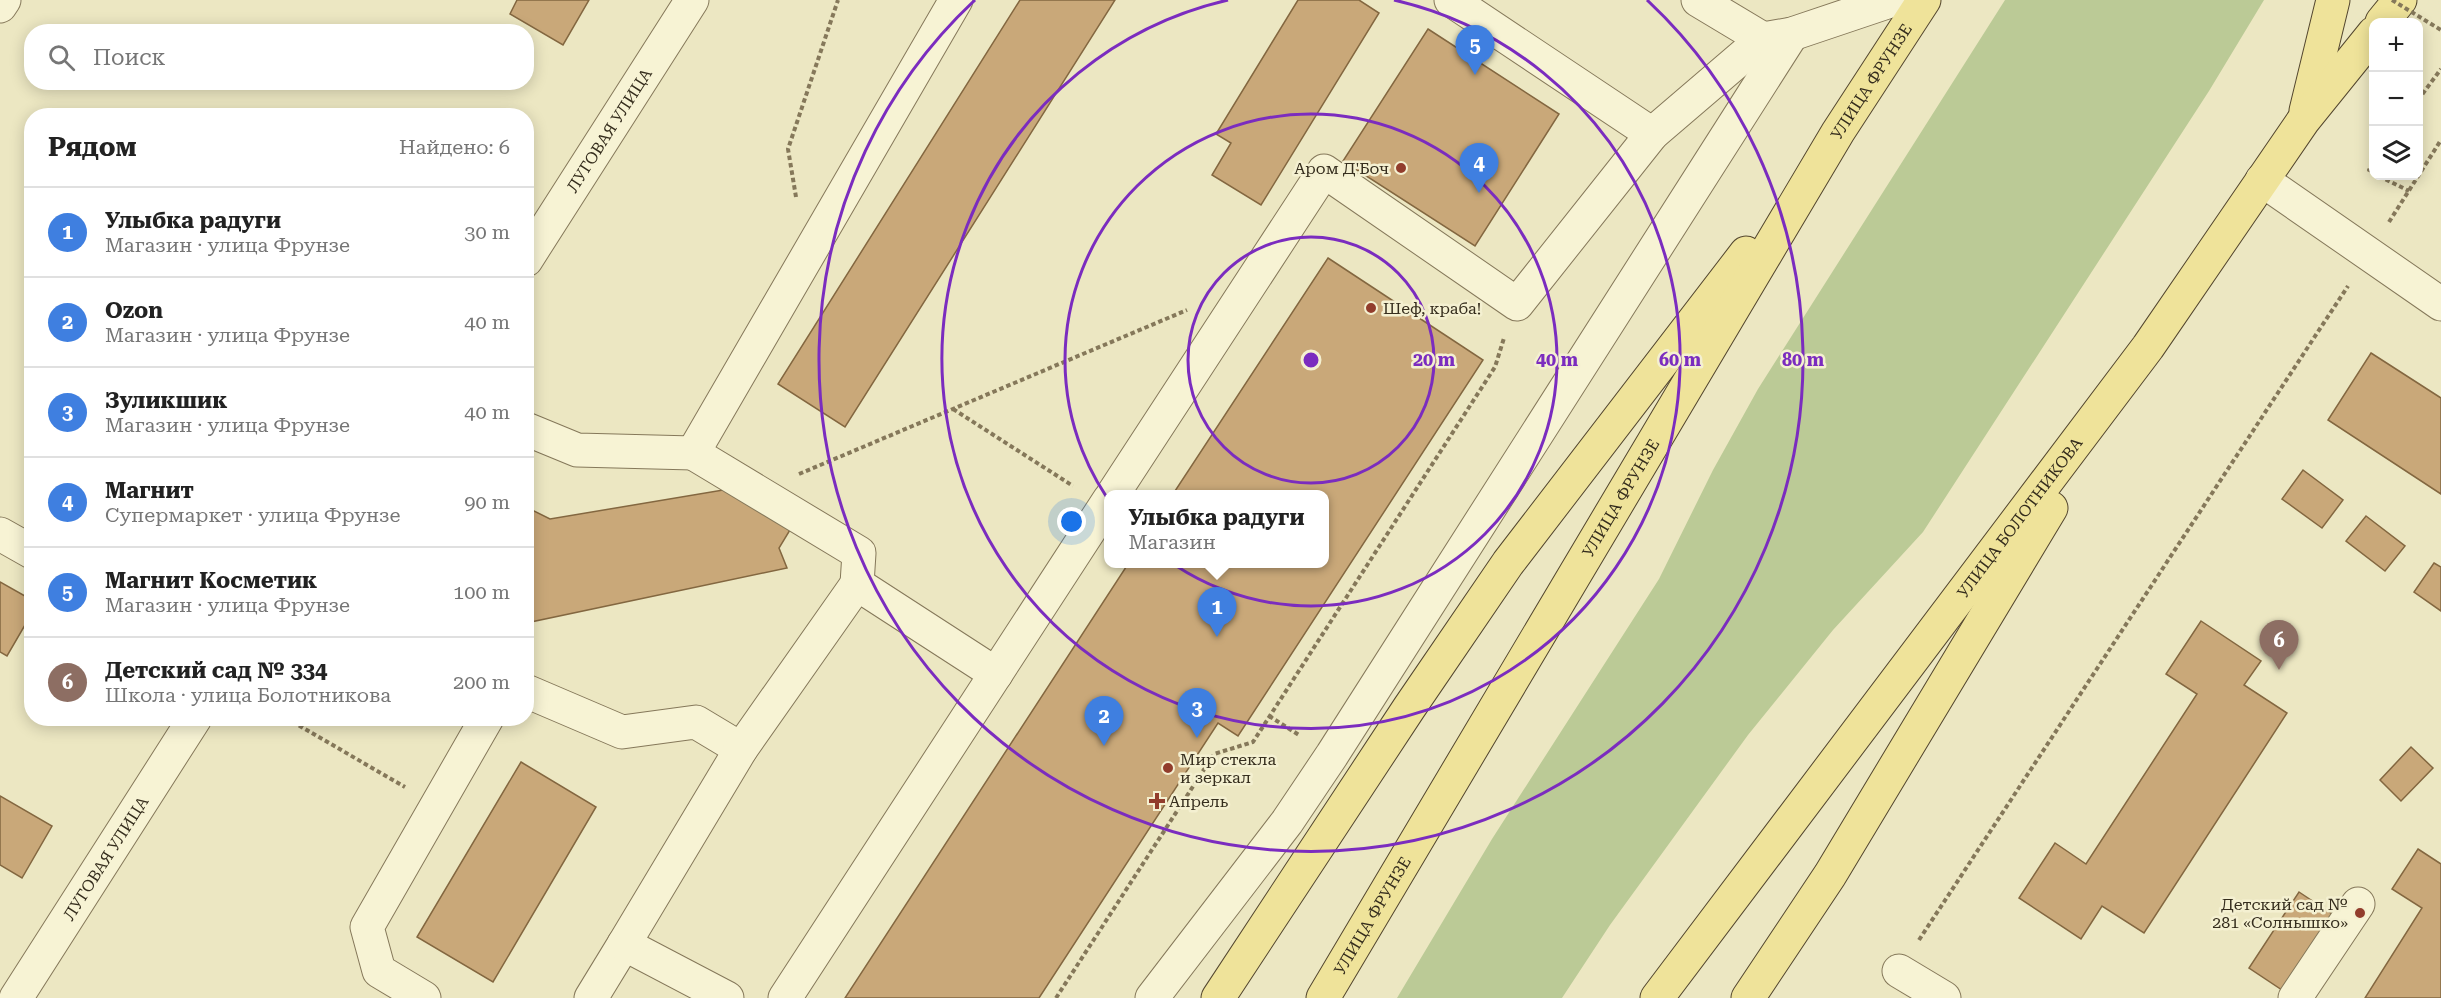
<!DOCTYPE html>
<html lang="ru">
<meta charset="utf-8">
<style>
body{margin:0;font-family:"Roboto Serif",serif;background:#f2f2f2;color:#222}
.controls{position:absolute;right:18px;top:18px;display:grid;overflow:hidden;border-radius:12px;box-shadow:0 3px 15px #0003}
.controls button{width:54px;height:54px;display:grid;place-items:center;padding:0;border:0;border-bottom:2px solid #e0e0e0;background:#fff;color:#222;font:30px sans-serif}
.you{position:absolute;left:1072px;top:522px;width:21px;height:21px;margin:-15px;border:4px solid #fff;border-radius:50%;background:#1a73e8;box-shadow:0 0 0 9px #1a73e833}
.badge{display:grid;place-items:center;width:39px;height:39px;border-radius:50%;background:#923d2c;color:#fff;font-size:20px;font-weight:700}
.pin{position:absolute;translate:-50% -50px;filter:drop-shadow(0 2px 3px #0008)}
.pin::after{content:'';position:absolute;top:32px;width:21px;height:18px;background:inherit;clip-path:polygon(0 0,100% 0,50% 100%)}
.popup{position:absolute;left:1104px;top:490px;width:225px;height:78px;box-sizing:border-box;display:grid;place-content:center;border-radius:12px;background:#fff;filter:drop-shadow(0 2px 4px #0005);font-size:20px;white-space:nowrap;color:#767676}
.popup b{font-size:22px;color:#222}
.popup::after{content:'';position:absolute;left:50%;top:100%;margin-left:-12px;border:12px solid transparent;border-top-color:#fff}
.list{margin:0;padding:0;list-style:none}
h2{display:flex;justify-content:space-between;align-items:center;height:78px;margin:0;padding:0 24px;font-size:26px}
h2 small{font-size:20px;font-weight:400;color:#767676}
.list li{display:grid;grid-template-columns:39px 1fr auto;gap:18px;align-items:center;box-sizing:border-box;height:90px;padding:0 24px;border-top:2px solid #e0e0e0}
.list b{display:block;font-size:22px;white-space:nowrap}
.list p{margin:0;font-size:20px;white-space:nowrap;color:#767676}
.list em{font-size:20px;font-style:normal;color:#767676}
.icon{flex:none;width:33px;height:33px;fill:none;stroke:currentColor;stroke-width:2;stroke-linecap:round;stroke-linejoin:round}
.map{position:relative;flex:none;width:2441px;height:998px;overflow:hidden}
.search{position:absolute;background:#fff;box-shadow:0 3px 15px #0003;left:24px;top:24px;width:510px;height:66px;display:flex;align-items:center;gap:15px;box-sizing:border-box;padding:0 21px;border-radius:24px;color:#767676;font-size:22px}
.panel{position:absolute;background:#fff;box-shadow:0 3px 15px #0003;left:24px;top:108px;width:510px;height:618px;border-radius:24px}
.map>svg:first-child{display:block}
.green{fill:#bbca96}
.building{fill:#c9a879;stroke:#836740;stroke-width:1.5}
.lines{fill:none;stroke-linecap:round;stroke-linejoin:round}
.minor-casing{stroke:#85785a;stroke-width:35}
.major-casing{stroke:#53462e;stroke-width:35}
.path{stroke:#85785a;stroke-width:4;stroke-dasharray:4.5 3;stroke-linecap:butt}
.minor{stroke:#f7f3d4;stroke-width:33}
.major{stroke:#efe39a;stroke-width:33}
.path-bridge{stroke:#85785a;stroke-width:4;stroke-dasharray:4.5 3;stroke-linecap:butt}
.ring{fill:none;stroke:#7b2cbf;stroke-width:3}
.poi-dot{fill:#923d2c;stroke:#f4f0d1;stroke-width:2}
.labels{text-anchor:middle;stroke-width:5;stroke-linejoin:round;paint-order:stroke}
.street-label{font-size:16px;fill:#352d1d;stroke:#f4f0d1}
.poi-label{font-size:16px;fill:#352d1d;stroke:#f4f0d1;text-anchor:start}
.centre{fill:#7b2cbf;stroke:#f4f0d1;stroke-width:3}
.ring-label{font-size:18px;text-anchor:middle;font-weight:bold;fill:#7b2cbf;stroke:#f4f0d1;stroke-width:5;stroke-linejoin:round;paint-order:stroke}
</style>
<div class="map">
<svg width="2441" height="998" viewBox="0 0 2441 998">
<rect width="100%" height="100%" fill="#ece7c2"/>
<path class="green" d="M2005 0H2264L2209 91 1923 532 1833 630 1748 735 1610 925 1562 998H1397L1492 839 1659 579 1713 470 1758 389Z"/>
<g class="building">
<path d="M517 0H589L563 45 510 14Z"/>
<path d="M1020 0H1115L845 427 778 384Z"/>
<path d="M1298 0H1359L1379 13 1261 205 1212 175 1231 143 1216 134Z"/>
<path d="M1428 29 1559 114 1475 246 1343 161Z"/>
<path d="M1328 258 1483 360 1238 736 1218 723 1039 998H845L1128 564H1325V494H1173Z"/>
<path d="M2371 353 2441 398V494L2328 420Z"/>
<path d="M2303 470 2343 500 2322 528 2282 499Z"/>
<path d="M735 488 793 525 779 548 787 568 526 623V507L550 519Z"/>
<path d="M2366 516 2405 546 2385 571 2346 541Z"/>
<path d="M2434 563 2441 567V611L2414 592Z"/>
<path d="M0 582 32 600V613L7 656 0 652Z"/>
<path d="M2201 621 2261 661 2244 685 2287 713 2144 933 2102 906 2081 939 2019 898 2055 843 2086 864 2197 694 2166 674Z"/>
<path d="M2411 747 2433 768 2401 801 2380 780Z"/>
<path d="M521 762 596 807 493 982 417 937Z"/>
<path d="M0 796 52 826 22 878 0 865Z"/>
<path d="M2418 849 2441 864V998H2365L2422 908 2392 889Z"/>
<path d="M2299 892 2332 914 2282 990 2249 968Z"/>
</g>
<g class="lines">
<g class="minor-casing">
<g id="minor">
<path d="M1451 0 1652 134"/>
<path d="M1698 0 1763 39"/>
<path d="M0 6 4 0"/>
<path d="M2262 180 2441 304"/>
<path id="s1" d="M526 260 692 0"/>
<path d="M526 429 577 450 693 453"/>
<path d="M1113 494 1324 171 1517 304 1652 134 1763 39 1792 34 1893 0"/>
<path d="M0 534 32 552"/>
<path d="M857 584 859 553 693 453 956 0"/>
<path d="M526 691 622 732 696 722 741 749"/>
<path d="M1899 971 1944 998"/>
<path id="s2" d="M16 998 195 718"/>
<path d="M424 998 379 971 367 927 487 718"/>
<path d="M591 998 624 944"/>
<path d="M727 998 624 944 741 749 857 584 996 674"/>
<path d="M785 998 1109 500"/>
<path d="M1152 998 1287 822 1332 755 1792 34"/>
<path d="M2295 998 2358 904"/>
</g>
</g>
<g class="major-casing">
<g id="major">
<path d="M2382 22 2400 0"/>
<path d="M2306 111 2333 0"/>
<path d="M1218 998 1409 708 1508 563 1746 253"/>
<path id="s3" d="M1323 998 1838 132 1924 0"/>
<path id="s4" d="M1657 998 2148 347 2303 121 2374 33"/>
<path d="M1748 998 1830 875 2051 508"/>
</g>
</g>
<g class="path">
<path d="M2418 100 2441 69"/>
<path d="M2374 163 2369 170 2374 172"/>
<path d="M2379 176 2409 191"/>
<path d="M796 197 788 149 838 0"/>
<path d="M2389 222 2441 140"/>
<path d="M953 409 1073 486"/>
<path d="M799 474 1187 310"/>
<path d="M1269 716 1299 735"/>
<path d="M286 718 405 787"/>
<path d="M1919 940 2348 286"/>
<path d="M1056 998 1214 754 1253 742 1495 367 1504 338"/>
</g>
<use href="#minor" class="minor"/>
<use href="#major" class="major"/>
<path class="path-bridge" d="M2392 0 2441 30"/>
</g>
<g class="ring">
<circle cx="1311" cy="360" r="123"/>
<circle cx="1311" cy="360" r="246"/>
<path d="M1394 0A369 369 0 1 1 1228 0"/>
<path d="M1647 0A492 492 0 1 1 975 0"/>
</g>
<g class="poi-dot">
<circle cx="1401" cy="168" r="6"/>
<circle cx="1371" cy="308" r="6"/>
<circle cx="1168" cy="768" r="6"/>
<path d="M1154 792h6v6h6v6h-6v6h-6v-6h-6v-6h6z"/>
<circle cx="2360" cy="913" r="6"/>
</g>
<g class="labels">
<g class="street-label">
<text dy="6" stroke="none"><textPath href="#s3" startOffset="1068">УЛИЦА ФРУНЗЕ</textPath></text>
<text dy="6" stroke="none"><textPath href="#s1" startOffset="154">ЛУГОВАЯ УЛИЦА</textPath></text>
<text dy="6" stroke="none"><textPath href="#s3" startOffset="582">УЛИЦА ФРУНЗЕ</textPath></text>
<text dy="6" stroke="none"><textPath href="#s4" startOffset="602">УЛИЦА БОЛОТНИКОВА</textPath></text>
<text dy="6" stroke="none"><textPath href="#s2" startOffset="166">ЛУГОВАЯ УЛИЦА</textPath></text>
<text dy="6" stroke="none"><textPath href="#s3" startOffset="96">УЛИЦА ФРУНЗЕ</textPath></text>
</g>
<g class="poi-label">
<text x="1389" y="174" text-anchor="end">Аром Д'Боч</text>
<text x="1383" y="314">Шеф, краба!</text>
<text x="1180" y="765">Мир стекла<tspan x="1180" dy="18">и зеркал</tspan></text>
<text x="1169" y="807">Апрель</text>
<text x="2348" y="910" text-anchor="end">Детский сад №<tspan x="2348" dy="18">281 «Солнышко»</tspan></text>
</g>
</g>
<circle cx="1311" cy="360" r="9" class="centre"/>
<g class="ring-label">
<text x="1434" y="366">20 m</text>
<text x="1557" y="366">40 m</text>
<text x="1680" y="366">60 m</text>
<text x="1803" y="366">80 m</text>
</g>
</svg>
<div class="controls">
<button>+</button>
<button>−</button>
<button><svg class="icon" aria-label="layers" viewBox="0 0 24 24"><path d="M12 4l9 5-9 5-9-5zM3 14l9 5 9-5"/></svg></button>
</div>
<div class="you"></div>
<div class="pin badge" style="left:1217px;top:637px;background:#3f7fe0">1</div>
<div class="popup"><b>Улыбка радуги</b>Магазин</div>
<div class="pin badge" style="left:1104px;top:746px;background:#3f7fe0">2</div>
<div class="pin badge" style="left:1197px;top:738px;background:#3f7fe0">3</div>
<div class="pin badge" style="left:1479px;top:193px;background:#3f7fe0">4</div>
<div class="pin badge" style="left:1475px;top:75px;background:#3f7fe0">5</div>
<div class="pin badge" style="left:2279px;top:670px;background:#8d6e63">6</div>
<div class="search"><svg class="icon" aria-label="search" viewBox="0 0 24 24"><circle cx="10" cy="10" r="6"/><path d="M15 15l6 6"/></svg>Поиск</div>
<section class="panel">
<h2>Рядом<small>Найдено: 6</small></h2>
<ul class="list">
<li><span class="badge" style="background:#3f7fe0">1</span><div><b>Улыбка радуги</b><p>Магазин · улица Фрунзе</p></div><em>30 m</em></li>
<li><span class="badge" style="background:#3f7fe0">2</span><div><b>Ozon</b><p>Магазин · улица Фрунзе</p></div><em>40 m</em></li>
<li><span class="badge" style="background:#3f7fe0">3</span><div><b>Зуликшик</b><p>Магазин · улица Фрунзе</p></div><em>40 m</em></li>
<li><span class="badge" style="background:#3f7fe0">4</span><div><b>Магнит</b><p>Супермаркет · улица Фрунзе</p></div><em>90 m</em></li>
<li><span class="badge" style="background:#3f7fe0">5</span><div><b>Магнит Косметик</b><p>Магазин · улица Фрунзе</p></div><em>100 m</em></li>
<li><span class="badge" style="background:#8d6e63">6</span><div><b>Детский сад № 334</b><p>Школа · улица Болотникова</p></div><em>200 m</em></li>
</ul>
</section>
</div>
